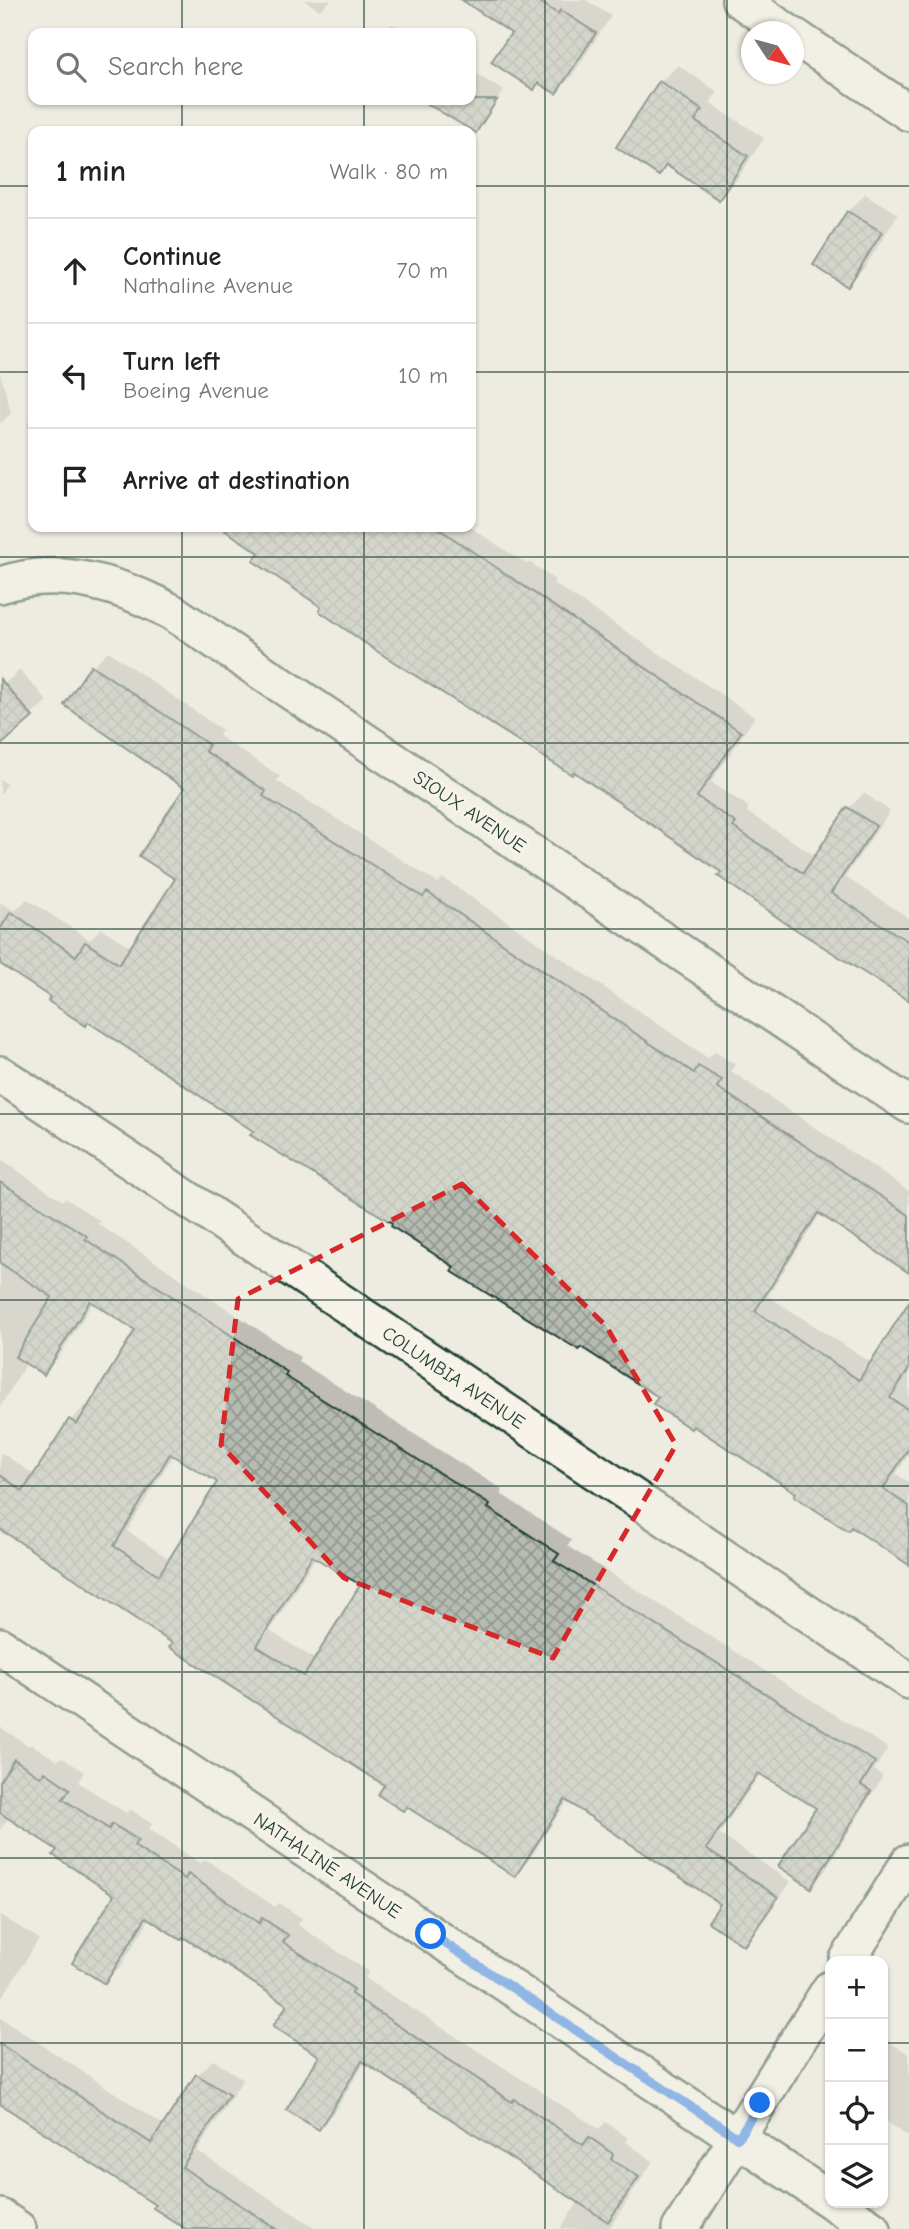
<!DOCTYPE html>
<meta charset="utf-8">
<style>
body{margin:0;font-family:"Comic Neue",sans-serif;background:#f2f2f2;color:#222}
.controls{position:absolute;right:21px;bottom:21px;display:grid;overflow:hidden;border-radius:14px;box-shadow:0 2px 5px #0004}
.controls button{width:63px;height:63px;display:grid;place-items:center;padding:0;border:0;border-bottom:2px solid #e0e0e0;background:#fff;color:#222;font:35px sans-serif}
.compass{position:absolute;left:741px;top:21px;width:63px;height:63px;border-radius:50%;background:#fff;box-shadow:0 2px 5px #0004;rotate:126deg}
.stop{position:absolute;width:21px;height:21px;margin:-16px;border:5px solid #1a73e8;border-radius:50%;background:#fff}
.stop.end{background:#1a73e8;border-color:#fff;box-shadow:0 2px 7px #0008}
.list{margin:0;padding:0;list-style:none}
h2{display:flex;justify-content:space-between;align-items:center;height:91px;margin:0;padding:0 28px;font-size:30px}
h2 small{font-size:23px;font-weight:400;color:#767676}
.list li{display:grid;grid-template-columns:46px 1fr auto;gap:21px;align-items:center;box-sizing:border-box;height:105px;padding:0 28px;border-top:2px solid #e0e0e0}
.list b{display:block;font-size:26px;white-space:nowrap}
.list p{margin:0;font-size:23px;white-space:nowrap;color:#767676}
.list em{font-size:23px;font-style:normal;color:#767676}
.icon{flex:none;width:38px;height:38px;fill:none;stroke:currentColor;stroke-width:2;stroke-linecap:round;stroke-linejoin:round}
.map{position:relative;flex:none;width:909px;height:2229px;overflow:hidden}
.search{position:absolute;background:#fff;box-shadow:0 2px 5px #0004;left:28px;top:28px;width:448px;height:77px;display:flex;align-items:center;gap:18px;box-sizing:border-box;padding:0 24px;border-radius:14px;color:#767676;font-size:26px}
.panel{position:absolute;background:#fff;box-shadow:0 2px 5px #0004;left:28px;top:126px;width:448px;height:406px;border-radius:14px}
.map>svg:first-child{display:block}
.shadow{fill:#0003;fill-rule:evenodd}
.building{fill:url(#building-cross-hatch);stroke:#1f3d34;stroke-width:2;fill-rule:evenodd}
.lines{fill:none;stroke-linecap:round;stroke-linejoin:round}
.minor-casing{stroke:#1f3d34;stroke-width:40}
.minor{stroke:#f7f3e8;stroke-width:35}
.route{stroke:#1a73e8;stroke-width:9}
.marked{fill:none;stroke:#d62828;stroke-width:5;stroke-dasharray:14 9;stroke-linejoin:round}
.grid{fill:none;stroke:#1f3d34;stroke-width:2;stroke-opacity:0.55}
.labels{text-anchor:middle;stroke-width:6;stroke-linejoin:round;paint-order:stroke}
.street-label{font-size:19px;fill:#1f3d34;stroke:#f7f3e8}
</style>
<div class="map">
<svg width="909" height="2229" viewBox="0 0 909 2229">
<defs>
<pattern id="building-cross-hatch" width="8" height="8" patternUnits="userSpaceOnUse" patternTransform="scale(1.75)"><rect width="8" height="8" fill="#b5bbb0"/><path d="M0 0l8 8M0 8l8-8" fill="none" stroke="#939990"/></pattern>
</defs>
<rect width="100%" height="100%" fill="#eeece1"/>
<filter id="ink" filterUnits="userSpaceOnUse"><feTurbulence type="fractalNoise" baseFrequency=".0143" numOctaves="2"/><feDisplacementMap in="SourceGraphic" scale="14" xChannelSelector="R" yChannelSelector="G"/><feConvolveMatrix kernelMatrix="1 2 1 2 8 2 1 2 1" color-interpolation-filters="sRGB"/></filter>
<g filter="url(#ink)">
<g class="shadow">
<path d="M303 0H331L320 10Z"/>
<path d="M465 0H586L611 16 572 76 556 92 513 32Z"/>
<path d="M392 24 407 33H383Z"/>
<path d="M678 65 718 92 710 103 764 138 736 181 719 198 668 164 659 173 660 82Z"/>
<path d="M475 73 504 91 476 131 447 113 455 100H471V77Z"/>
<path d="M865 194 898 214 865 267 848 284 816 264 848 212Z"/>
<path d="M0 372 11 413 0 424Z"/>
<path d="M33 405V428L27 427Z"/>
<path d="M222 527H470L527 564 529 562 555 580 553 583 755 717 711 782 749 807 747 812 816 856 849 808 864 793 890 811 845 877 909 918V999L574 770 324 606 261 552Z"/>
<path d="M108 651 222 730 219 736 280 776 277 781 438 883 443 878 708 1058 715 1052 735 1064 731 1071 909 1191V1271L821 1213 768 1296 872 1363 909 1305V1454L896 1474 909 1482V1563L0 962V902L15 911 27 899 90 940 101 928 132 948 177 879 187 787 67 705 93 666Z"/>
<path d="M20 670 47 701 0 743V688Z"/>
<path d="M0 779 7 784 0 795Z"/>
<path d="M0 1159 63 1201 65 1198 100 1221 98 1224 300 1357 298 1361 503 1490 501 1494 572 1540 567 1546 888 1748 874 1770 883 1776 825 1871 811 1886 818 1808 761 1773 719 1834 791 1882 758 1929 744 1944 722 1904 568 1800 529 1860 515 1875 174 1643 9 1533 6 1536 0 1532V1452L35 1475 71 1420 85 1406 89 1408 137 1330 94 1301 58 1358 44 1373 27 1362 0 1407ZM174 1454 219 1481 171 1560 127 1531ZM316 1556 363 1585 316 1660 270 1631Z"/>
<path d="M0 1727 29 1746 31 1744 58 1761 62 1757 84 1772 78 1782 126 1813 130 1809 152 1824 149 1829 201 1864 205 1859 275 1907 279 1903 302 1918 298 1925 369 1972 365 1978 599 2129 606 2122 628 2138 626 2142 653 2161 609 2229H560L579 2201 366 2061 334 2112 318 2128 321 2056 290 2004 184 1935 150 1918 121 1966 105 1981 117 1894 59 1850 9 1817 0 1830Z"/>
<path d="M0 1915 39 1939 0 2001Z"/>
<path d="M0 2017 165 2126 197 2075 213 2060 243 2079 197 2151 314 2227 312 2229H189L158 2204 0 2103Z"/>
<path d="M886 2040 909 2054V2137L883 2119V2043Z"/>
</g>
<g class="building">
<path d="M462 0H537L558 14 560 10 596 33 556 94 538 83 534 90 491 62 511 33Z"/>
<path d="M659 81 702 110 695 121 748 156 719 200 666 165 659 176 616 147Z"/>
<path d="M421 100H497L476 133Z"/>
<path d="M847 211 882 232 848 287 813 265Z"/>
<path d="M220 527H436L741 732 697 797 736 823 733 827 803 873 847 807 876 826 831 893 909 942V1001L784 922 718 876 721 872 574 772 572 775 375 650 319 611 321 607 253 561 259 553Z"/>
<path d="M91 665 209 745 205 751 266 791 263 796 423 897 427 892 694 1073 698 1066 722 1080 717 1087 909 1215V1273L818 1213 755 1311 859 1380 909 1302V1369L890 1398 909 1410V1448L883 1489 909 1506V1565L851 1527 848 1531 794 1496 796 1493 693 1426 691 1429 653 1404 658 1397 581 1347 579 1350 451 1271 454 1267 391 1226 392 1223 250 1135 253 1131 88 1022 86 1026 48 1001 50 997 0 964V929L11 912 76 956 85 942 119 964 175 879 139 856 184 788 64 705Z"/>
<path d="M0 679 33 717 0 746Z"/>
<path d="M0 1182 87 1236 85 1239 287 1372 285 1376 490 1505 488 1508 559 1554 554 1561 875 1762 861 1785 871 1791 811 1888 778 1866 816 1808 758 1773 706 1849 778 1897 744 1946 708 1922 720 1904 565 1800 515 1877 407 1807 403 1811 378 1795 384 1785 169 1647 172 1643 0 1529V1475L23 1491 69 1419 77 1424 135 1330 90 1301 44 1375 15 1357 52 1297 0 1263ZM170 1454 217 1482 159 1575 114 1546ZM312 1556 360 1585 304 1676 257 1646Z"/>
<path d="M14 1759 41 1777 45 1772 70 1789 63 1799 109 1829 112 1824 138 1840 134 1846 185 1879 188 1874 259 1923 262 1918 288 1935 283 1942 354 1989 351 1994 512 2102 514 2099 583 2145 589 2137 613 2154 611 2159 639 2177 608 2222 362 2061 319 2130 286 2110 319 2056 273 2026 287 2005 183 1937 181 1940 146 1917 105 1984 72 1963 114 1895 53 1855 57 1850 0 1813V1781Z"/>
<path d="M0 2044 151 2143 196 2074 229 2095 182 2167 277 2229H186L153 2208 155 2205 0 2104Z"/>
</g>
<g class="lines">
<g class="minor-casing">
<g id="minor">
<path d="M740 0 787 32"/>
<path d="M794 36 909 113"/>
<path d="M0 585C59 565 120 584 172 612L909 1105"/>
<path d="M0 1074 909 1681"/>
<path d="M0 1646 830 2200"/>
<path d="M847 1961 909 1862"/>
<path d="M834 2203 873 2229"/>
<path d="M0 2217 18 2229"/>
<path d="M680 2229 830 1989"/>
</g>
</g>
<use href="#minor" class="minor"/>
</g>
</g>
<g class="lines" filter="url(#ink)">
<path class="route" d="M431 1934 738 2138 760 2103"/>
</g>
<path d="M0 0H909V2229H0ZM462 1184 606 1326 676 1445 553 1658 344 1578 221 1445 238 1299Z" fill="#eeece1" fill-opacity=".55" fill-rule="evenodd"/>
<path class="marked" d="M462 1184 606 1326 676 1445 553 1658 344 1578 221 1445 238 1299Z"/>
<path class="grid" d="M182 0V33M364 0V33M545 0V2229M727 0V2229M182 100V131M364 100V131M0 186H33M471 186H909M0 372H33M471 372H909M182 527V2229M364 527V2229M0 557H909M0 743H909M0 929H909M0 1114H909M0 1300H909M0 1486H909M0 1672H909M0 1858H909M0 2043H830M883 2043H909"/>
<g class="labels">
<g class="street-label">
<text transform="translate(470 811) rotate(34)" y="7">SIOUX AVENUE</text>
<text transform="translate(454 1377) rotate(34)" y="7">COLUMBIA AVENUE</text>
<text transform="translate(328 1865) rotate(34)" y="7">NATHALINE AVENUE</text>
</g>
</g>
</svg>
<div class="controls">
<button>+</button>
<button>−</button>
<button><svg class="icon" aria-label="locate" viewBox="0 0 24 24"><circle cx="12" cy="12" r="6"/><path d="M12 2v4M12 18v4M2 12h4M18 12h4"/></svg></button>
<button><svg class="icon" aria-label="layers" viewBox="0 0 24 24"><path d="M12 4l9 5-9 5-9-5zM3 14l9 5 9-5"/></svg></button>
</div>
<svg class="compass" viewBox="-18 -18 36 36"><path d="M0-13l5 13h-10z" fill="#e53935"/><path d="M0 13l5-13h-10z" fill="#767676"/></svg>
<div class="stop" style="left:431px;top:1934px"></div>
<div class="stop end" style="left:760px;top:2103px"></div>
<div class="search"><svg class="icon" aria-label="search" viewBox="0 0 24 24"><circle cx="10" cy="10" r="6"/><path d="M15 15l6 6"/></svg>Search here</div>
<section class="panel">
<h2>1 min<small>Walk · 80 m</small></h2>
<ul class="list">
<li><svg class="icon" aria-label="ahead" viewBox="0 0 24 24"><path d="M12 20V5M6 11l6-6 6 6"/></svg><div><b>Continue</b><p>Nathaline Avenue</p></div><em>70 m</em></li>
<li><svg class="icon" aria-label="left" viewBox="0 0 24 24"><path d="M17 20v-9H6M10 6l-5 5 5 5"/></svg><div><b>Turn left</b><p>Boeing Avenue</p></div><em>10 m</em></li>
<li><svg class="icon" aria-label="arrive" viewBox="0 0 24 24"><path d="M6 21V4h12l-3 4 3 4H6"/></svg><div><b>Arrive at destination</b></div></li>
</ul>
</section>
</div>
